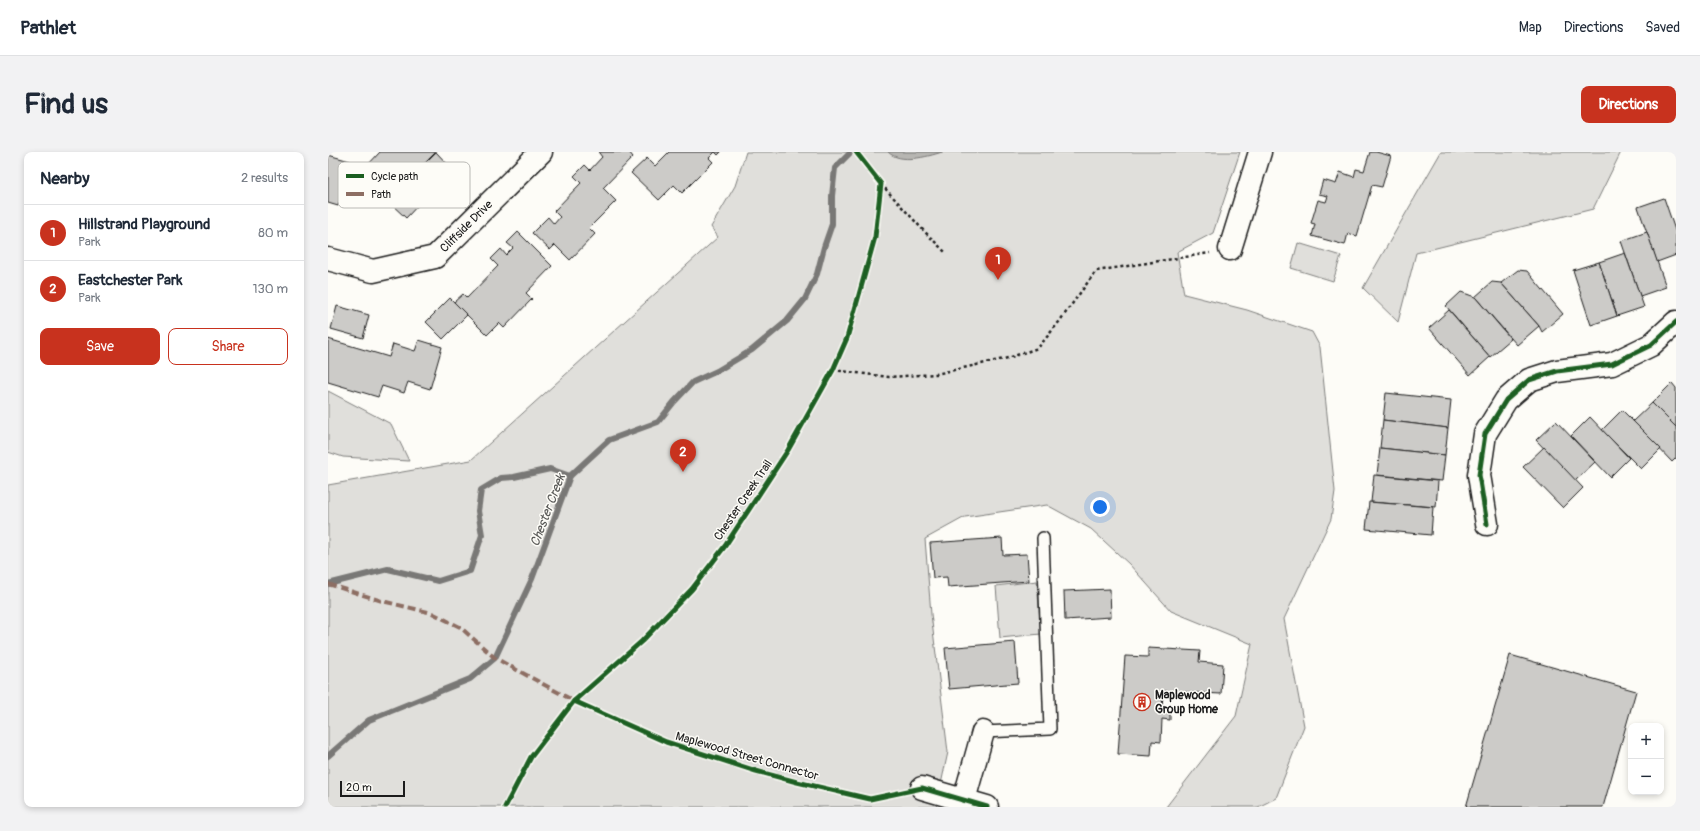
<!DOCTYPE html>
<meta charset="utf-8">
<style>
body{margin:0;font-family:Pangolin,sans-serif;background:#f2f2f3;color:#1f2937}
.controls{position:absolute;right:12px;bottom:12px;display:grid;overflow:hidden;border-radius:8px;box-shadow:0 2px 6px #0003}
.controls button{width:36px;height:36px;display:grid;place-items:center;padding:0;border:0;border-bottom:1px solid #e0e1e3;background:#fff;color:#1f2937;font:20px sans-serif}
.scale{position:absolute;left:12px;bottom:10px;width:65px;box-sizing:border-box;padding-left:4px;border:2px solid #1c1c1c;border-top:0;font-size:11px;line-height:14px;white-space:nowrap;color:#1c1c1c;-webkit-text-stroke:3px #fdfcf7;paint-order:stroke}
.you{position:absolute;left:772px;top:355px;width:14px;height:14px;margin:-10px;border:3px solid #fff;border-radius:50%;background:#1a73e8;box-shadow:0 0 0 6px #1a73e833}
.badge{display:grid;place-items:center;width:26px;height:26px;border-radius:50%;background:#c8321e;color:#fff;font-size:13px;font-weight:700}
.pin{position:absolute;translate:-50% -33px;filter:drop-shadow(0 1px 2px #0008)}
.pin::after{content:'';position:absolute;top:21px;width:14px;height:12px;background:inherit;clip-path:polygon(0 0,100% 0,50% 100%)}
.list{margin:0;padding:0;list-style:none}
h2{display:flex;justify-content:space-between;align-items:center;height:52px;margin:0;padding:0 16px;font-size:17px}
h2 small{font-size:13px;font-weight:400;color:#747a83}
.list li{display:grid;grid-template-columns:26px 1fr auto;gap:12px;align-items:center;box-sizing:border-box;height:56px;padding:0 16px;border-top:1px solid #e0e1e3}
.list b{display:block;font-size:15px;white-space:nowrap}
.list p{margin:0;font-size:13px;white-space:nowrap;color:#747a83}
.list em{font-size:13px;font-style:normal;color:#747a83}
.actions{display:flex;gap:8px;padding:12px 16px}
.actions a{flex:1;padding:9px 0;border:1px solid #c8321e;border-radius:8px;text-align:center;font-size:14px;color:#c8321e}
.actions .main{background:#c8321e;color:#fff}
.map{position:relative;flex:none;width:1348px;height:655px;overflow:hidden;border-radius:8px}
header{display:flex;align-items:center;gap:24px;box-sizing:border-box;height:56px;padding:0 20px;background:#fff;border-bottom:1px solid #e0e1e3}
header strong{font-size:19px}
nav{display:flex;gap:22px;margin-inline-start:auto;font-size:14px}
.intro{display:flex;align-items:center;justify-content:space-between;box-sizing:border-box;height:96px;padding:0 24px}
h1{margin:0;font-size:28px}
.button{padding:10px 18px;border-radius:8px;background:#c8321e;color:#fff;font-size:14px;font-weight:700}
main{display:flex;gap:24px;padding:0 24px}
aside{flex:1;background:#fff;border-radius:8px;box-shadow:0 2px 6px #0003}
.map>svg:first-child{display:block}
.green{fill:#e0dfdb;stroke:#7e7e7c}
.water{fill:#b7b6b2;stroke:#797876}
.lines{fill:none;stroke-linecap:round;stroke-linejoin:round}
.stream{stroke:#797876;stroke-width:6}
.building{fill:#cccbc8;stroke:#1c1c1c}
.service-casing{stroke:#1c1c1c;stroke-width:14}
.minor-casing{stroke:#1c1c1c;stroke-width:25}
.path{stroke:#1c1c1c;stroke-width:2.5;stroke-dasharray:3 3;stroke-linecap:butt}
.service{stroke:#fdfcf7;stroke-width:11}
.minor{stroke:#fdfcf7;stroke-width:22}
.quiet{stroke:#8d6e63;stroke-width:4;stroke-dasharray:8 4;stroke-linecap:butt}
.cycleway-casing{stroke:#fdfcf7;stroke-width:8}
.cycleway{stroke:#1b5e20;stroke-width:5}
.labels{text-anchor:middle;stroke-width:3;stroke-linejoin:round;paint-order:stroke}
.street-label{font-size:12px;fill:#1c1c1c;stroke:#fdfcf7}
.poi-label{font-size:12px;font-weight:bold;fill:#1c1c1c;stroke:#fdfcf7;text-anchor:start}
.water-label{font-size:13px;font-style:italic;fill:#5a5a58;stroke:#fdfcf7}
.key{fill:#fdfcf7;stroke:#bab9b5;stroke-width:1}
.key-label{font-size:11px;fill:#1c1c1c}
</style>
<header>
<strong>Pathlet</strong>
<nav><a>Map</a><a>Directions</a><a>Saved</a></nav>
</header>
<div class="intro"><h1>Find us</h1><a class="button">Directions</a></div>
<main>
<aside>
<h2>Nearby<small>2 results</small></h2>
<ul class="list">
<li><span class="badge">1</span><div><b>Hillstrand Playground</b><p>Park</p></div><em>80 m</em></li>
<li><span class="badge">2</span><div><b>Eastchester Park</b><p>Park</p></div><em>130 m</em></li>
</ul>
<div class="actions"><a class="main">Save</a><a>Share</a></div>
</aside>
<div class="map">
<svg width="1348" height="655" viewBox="0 0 1348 655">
<rect width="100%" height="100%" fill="#fdfcf7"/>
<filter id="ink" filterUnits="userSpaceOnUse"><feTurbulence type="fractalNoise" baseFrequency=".025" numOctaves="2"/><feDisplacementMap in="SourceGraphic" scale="8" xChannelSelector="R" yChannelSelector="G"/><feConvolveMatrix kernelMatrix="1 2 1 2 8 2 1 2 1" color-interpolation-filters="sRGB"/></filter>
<g filter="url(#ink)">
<g class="green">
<path d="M418 0H912L885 81 849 100 856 142 919 158 984 180 992 195 1007 339 1003 367 956 467 976 574 948 646 930 655H838L908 564 924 492 843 459 801 412 763 377 719 353 637 365 597 387 603 462 620 600 608 655H0V333L143 308 390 85 383 75 407 34Z"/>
<path d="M1113 0H1293L1265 57 1088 101 1070 170 1035 136Z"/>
<path d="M970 91 1013 104 1005 129 963 116Z"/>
<path d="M0 239 63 272 81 309 15 305 0 300Z"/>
<path d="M709 429 713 482 672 486 668 434Z"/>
</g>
<path class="water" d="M560 0H614C599 5 572 12 560 0Z"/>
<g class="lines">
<g class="stream">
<path d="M0 432 60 417 110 429 142 419 154 383 150 359 153 338 173 326 186 325 222 317 242 324"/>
<path d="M0 604 41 568 142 527 167 506 204 427 242 324 281 288 330 270 346 250 365 230 389 219 424 198 459 169 477 147 489 122 496 95 504 72V44L507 16 523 0"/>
</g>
</g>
<g class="building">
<path d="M52 0H108L83 26 80 35 94 49 78 66 61 50 66 44 37 16Z"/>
<path d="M108 0 123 16 101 38 86 22Z"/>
<path d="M272 0H301L305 5 275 36 288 49 261 76 267 82 242 108 227 93 222 98 204 81 220 65 226 72 232 65 226 59 253 31 246 24 257 13 262 18 274 5 271 1Z"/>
<path d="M341 0H393L390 3 387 0 381 6 385 10 354 41 346 33 331 48 303 21 319 6 327 14Z"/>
<path d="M1042 0H1048L1063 4 1054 35 1044 33 1029 84 1020 81 1017 93 984 84 987 72 983 71 990 48 998 50 1000 44 991 42 995 28 1008 32 1012 20 1026 25 1028 17 1036 19Z"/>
<path d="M0 3 22 9 10 54 0 51Z"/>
<path d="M1336 46 1348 81V103L1329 110 1310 55Z"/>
<path d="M190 80 224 114 198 141 204 147 176 176 171 171 159 183 126 150 135 142 139 146 170 114 163 107 173 97 178 103 185 96 179 91Z"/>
<path d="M1319 80 1338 135 1312 144 1293 89Z"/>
<path d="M1297 101 1316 155 1289 164 1271 110Z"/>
<path d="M1271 110 1289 164 1263 173 1245 118Z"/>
<path d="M1190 118 1199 119 1235 162 1214 180 1211 174 1173 131Z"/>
<path d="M1164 130 1173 131 1211 174 1189 193 1147 145Z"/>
<path d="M1133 140 1147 145 1183 187 1162 205 1118 154Z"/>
<path d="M122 146 139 163 115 187 98 170Z"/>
<path d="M9 154 41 163 35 186 3 177Z"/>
<path d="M1121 158 1162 205 1142 223 1101 176Z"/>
<path d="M0 187 61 205 65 192 87 199 91 188 114 195 102 237 80 230 76 241 54 234 50 245 0 230Z"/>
<path d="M1344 231 1348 236V275L1324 251Z"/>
<path d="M1058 241 1123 248 1120 276 1055 268Z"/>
<path d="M1324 251 1348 275V306L1344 310 1305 269Z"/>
<path d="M1294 258 1333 297 1313 317 1274 278Z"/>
<path d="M1262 265 1301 306 1282 325 1243 284Z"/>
<path d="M1055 268 1120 276 1117 303 1052 296Z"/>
<path d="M1228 269 1267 310 1247 329 1208 288Z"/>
<path d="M1216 295 1255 336 1235 356 1195 315Z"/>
<path d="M1052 296 1117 303 1114 329 1049 323Z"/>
<path d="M1046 323 1110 329 1108 355 1043 350Z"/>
<path d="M1041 350 1105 355 1103 383 1038 377Z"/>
<path d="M674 386 675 403 699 402 701 429 620 435 619 425 605 426 602 391Z"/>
<path d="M782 437 783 465 737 468 736 439Z"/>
<path d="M687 490 690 531 621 537 617 496Z"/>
<path d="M820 496 872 499 871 510 895 512 893 542 835 539 834 559H842V568L834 567 833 590 824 589 823 604 790 602 797 504 820 505Z"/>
<path d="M1182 503 1308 539 1275 655H1138Z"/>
</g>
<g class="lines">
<g class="service-casing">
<path id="service" d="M655 580 722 577 715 386"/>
</g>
<g class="minor-casing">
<g id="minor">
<path d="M902 97 932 0"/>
<path id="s1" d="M0 107 45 119 107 105 213 0"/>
<path d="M1159 372 1151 323 1157 282 1178 248 1201 228 1229 219 1284 212 1323 193 1348 170"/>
<path d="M594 636 659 655"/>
<path d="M636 648 655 580"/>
</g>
</g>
<g class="path">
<path d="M553 32 596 79 617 100"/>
<path d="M505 218 561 225 608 222 680 206 710 196 731 170 768 119 882 101"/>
</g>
<use href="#service" class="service"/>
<use href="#minor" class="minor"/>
<path class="quiet" d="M0 432 54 449 104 461 132 475 167 506 246 549"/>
<g class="cycleway-casing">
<g id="cycleway">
<path d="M1159 372 1151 323 1157 282 1178 248 1201 228 1229 219 1284 212 1323 193 1348 170"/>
<path d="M246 549 338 590 428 619 469 630 542 647 594 636 659 655"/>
<path d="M177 655 203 605 246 549 314 489 364 437 397 394 460 298 505 218 519 186 547 85 553 32 528 0"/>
</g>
</g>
<use href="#cycleway" class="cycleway"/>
</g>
</g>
<defs>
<g id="building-ring" transform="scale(0.9)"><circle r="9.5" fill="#fdfcf7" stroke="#c8321e" stroke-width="1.5"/><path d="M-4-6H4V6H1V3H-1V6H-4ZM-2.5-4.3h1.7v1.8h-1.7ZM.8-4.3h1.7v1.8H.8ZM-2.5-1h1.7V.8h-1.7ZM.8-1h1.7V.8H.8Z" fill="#c8321e"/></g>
</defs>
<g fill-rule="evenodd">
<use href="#building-ring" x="814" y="550"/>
</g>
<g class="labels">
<g class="street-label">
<text dy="4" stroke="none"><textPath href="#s1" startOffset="154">Cliffside Drive</textPath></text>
<text transform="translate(415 348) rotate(-56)" y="4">Chester Creek Trail</text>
<text transform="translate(419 604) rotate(16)" y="4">Maplewood Street Connector</text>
</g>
<g class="poi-label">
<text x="827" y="547">Maplewood<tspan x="827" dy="14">Group Home</tspan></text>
</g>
<g class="water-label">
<text transform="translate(219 358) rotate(-69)" y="5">Chester Creek</text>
</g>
</g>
<rect x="10" y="10" width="132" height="46" rx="6" class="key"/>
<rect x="18" y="22" width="18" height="4" fill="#1b5e20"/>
<rect x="18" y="40" width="18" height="4" fill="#8d6e63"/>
<g class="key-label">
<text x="43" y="28">Cycle path</text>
<text x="43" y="46">Path</text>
</g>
</svg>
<div class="controls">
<button>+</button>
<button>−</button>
</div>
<div class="scale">20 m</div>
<div class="you"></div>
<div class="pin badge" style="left:670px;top:128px">1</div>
<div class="pin badge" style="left:355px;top:320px">2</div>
</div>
</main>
